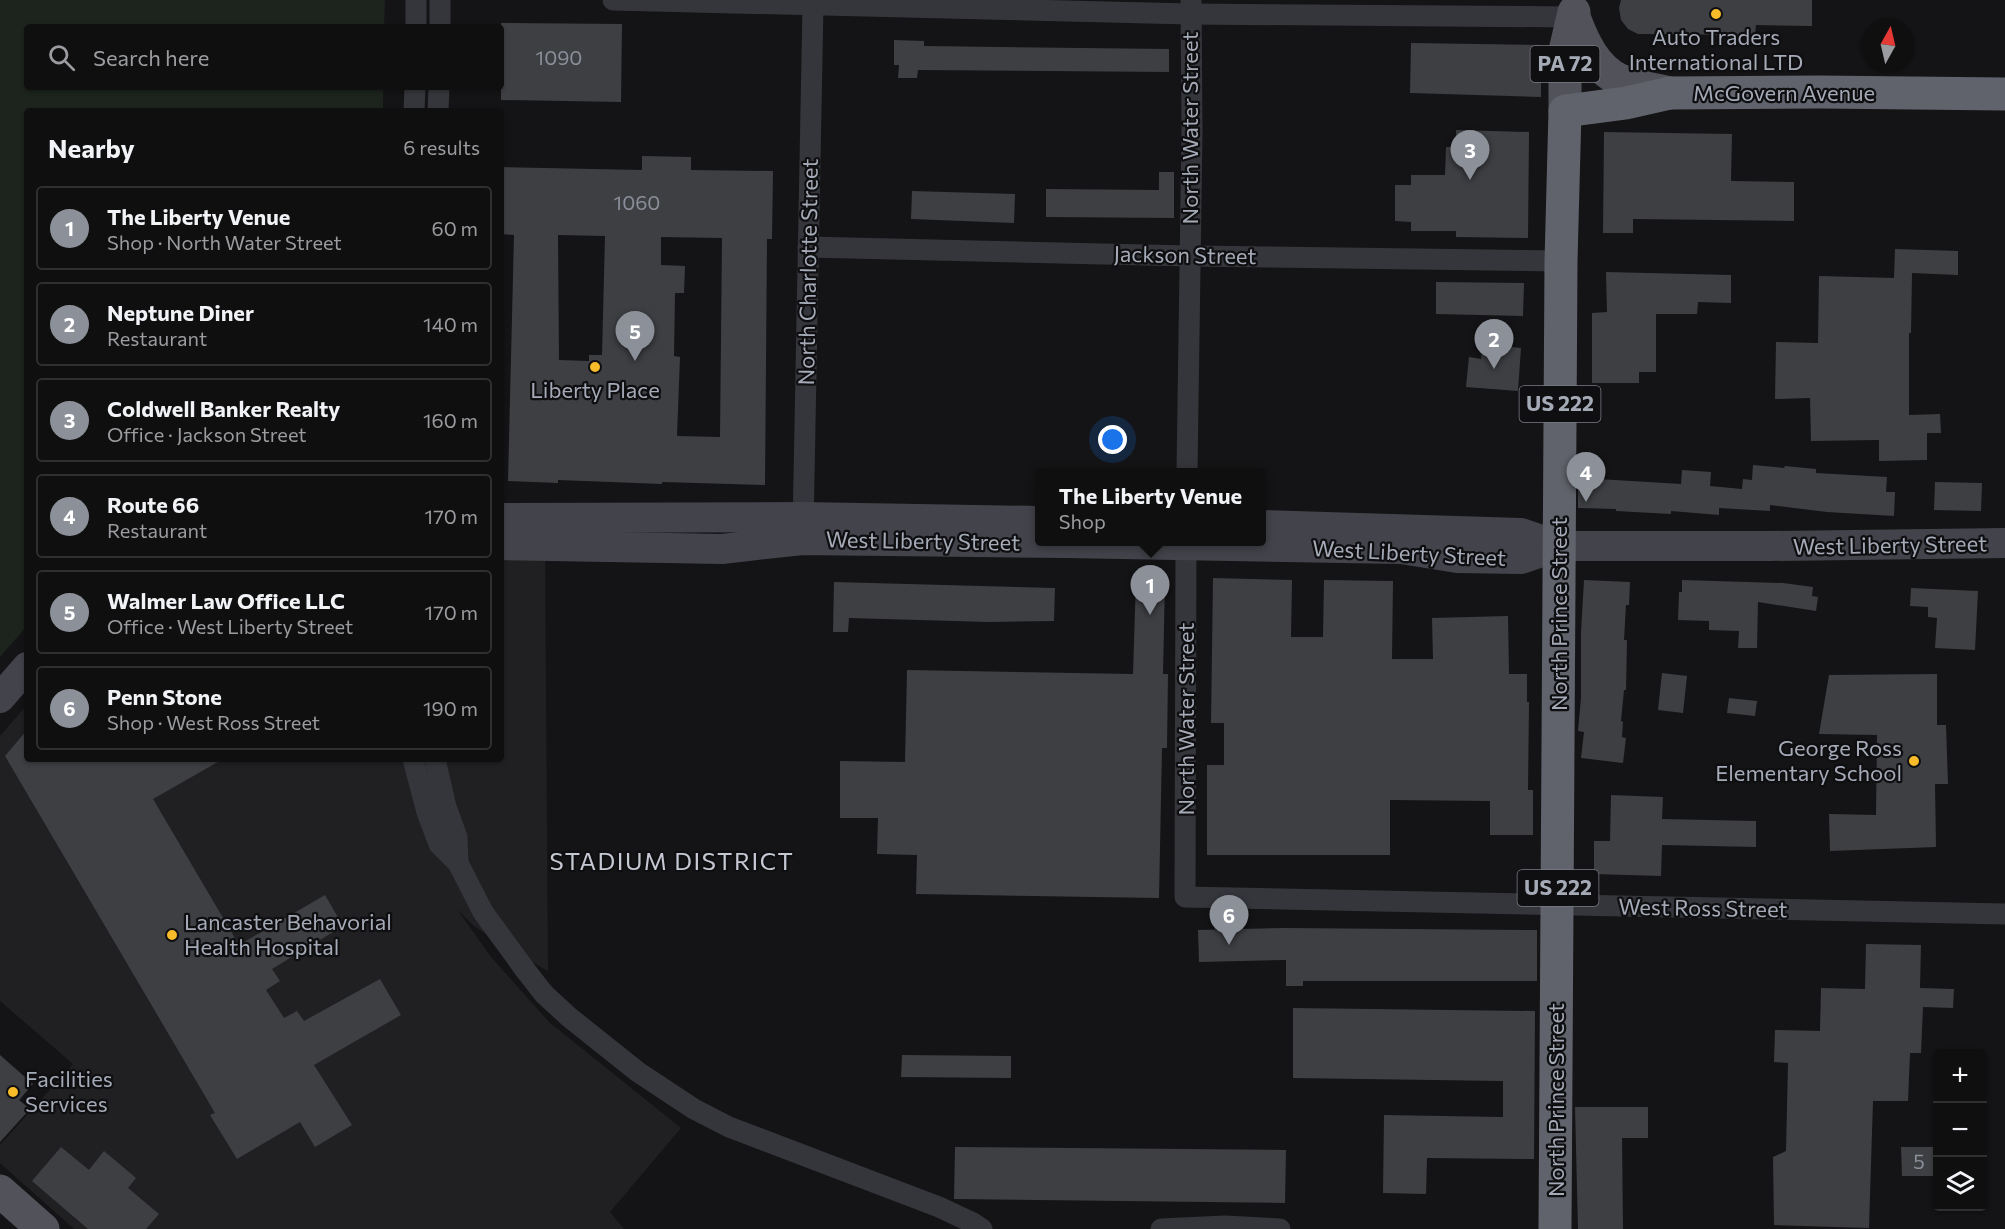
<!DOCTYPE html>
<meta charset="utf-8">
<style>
body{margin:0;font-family:Commissioner,sans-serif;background:#1d1d1e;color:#f1f3f6}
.controls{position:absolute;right:18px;bottom:18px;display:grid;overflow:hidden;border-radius:6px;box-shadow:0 2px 4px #0004}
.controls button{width:54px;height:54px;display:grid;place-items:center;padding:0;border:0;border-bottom:2px solid #2f2f30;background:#0f0f10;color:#f1f3f6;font:30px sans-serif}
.compass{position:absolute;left:1861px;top:18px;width:54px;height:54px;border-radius:50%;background:#0f0f10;box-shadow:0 2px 4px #0004;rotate:8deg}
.you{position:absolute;left:1113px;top:440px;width:21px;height:21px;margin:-15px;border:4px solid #fff;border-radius:50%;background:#1a73e8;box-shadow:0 0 0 9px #1a73e833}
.badge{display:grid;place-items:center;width:39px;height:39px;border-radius:50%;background:#8c9099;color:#fff;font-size:20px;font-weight:700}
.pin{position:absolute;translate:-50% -50px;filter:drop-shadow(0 2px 3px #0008)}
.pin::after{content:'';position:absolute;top:32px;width:21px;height:18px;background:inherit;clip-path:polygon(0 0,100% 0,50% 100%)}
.popup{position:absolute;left:1035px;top:468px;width:231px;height:78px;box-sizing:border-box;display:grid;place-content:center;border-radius:6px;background:#0f0f10;filter:drop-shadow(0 2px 4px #0005);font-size:20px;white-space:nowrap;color:#9b9c9f}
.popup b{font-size:22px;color:#f1f3f6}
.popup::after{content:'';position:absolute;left:50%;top:100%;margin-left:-12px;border:12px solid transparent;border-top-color:#0f0f10}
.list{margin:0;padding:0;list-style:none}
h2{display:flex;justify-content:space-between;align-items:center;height:78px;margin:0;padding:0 24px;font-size:26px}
h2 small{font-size:20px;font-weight:400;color:#9b9c9f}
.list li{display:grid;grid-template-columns:39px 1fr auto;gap:18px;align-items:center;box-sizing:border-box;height:84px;margin:0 12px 12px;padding:0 12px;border:2px solid #2f2f30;border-radius:6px}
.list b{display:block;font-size:22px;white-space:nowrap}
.list p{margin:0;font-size:20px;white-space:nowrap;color:#9b9c9f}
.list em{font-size:20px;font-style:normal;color:#9b9c9f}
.icon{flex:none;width:33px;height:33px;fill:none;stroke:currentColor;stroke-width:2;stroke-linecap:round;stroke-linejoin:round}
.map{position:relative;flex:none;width:2005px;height:1229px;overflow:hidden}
.search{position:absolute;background:#0f0f10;box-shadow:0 2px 4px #0004;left:24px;top:24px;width:480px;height:66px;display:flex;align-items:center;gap:15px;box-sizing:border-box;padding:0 21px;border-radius:6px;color:#9b9c9f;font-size:22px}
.panel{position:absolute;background:#0f0f10;box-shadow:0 2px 4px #0004;left:24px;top:108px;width:480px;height:654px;border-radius:6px}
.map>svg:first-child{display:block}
.built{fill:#202023}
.green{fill:#1c241d}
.building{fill:#3e3f43;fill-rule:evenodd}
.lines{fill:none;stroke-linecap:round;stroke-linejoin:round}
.street{stroke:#35363b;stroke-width:21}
.secondary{stroke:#43444b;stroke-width:30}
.primary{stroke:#51525a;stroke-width:33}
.highway{stroke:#61636c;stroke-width:33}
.poi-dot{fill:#f8bc2a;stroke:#0f0f11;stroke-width:2}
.labels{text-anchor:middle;stroke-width:4.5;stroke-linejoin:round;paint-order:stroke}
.number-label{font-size:20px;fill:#8b8f9a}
.shield{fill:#0f0f11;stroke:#787c85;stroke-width:1.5}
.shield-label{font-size:21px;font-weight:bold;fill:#a5aab7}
.poi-label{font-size:22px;fill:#a5aab7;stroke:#0f0f11}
.street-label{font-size:22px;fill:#a5aab7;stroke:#0f0f11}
.neighbourhood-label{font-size:24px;letter-spacing:1.5px;fill:#c6c9d3;stroke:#0f0f11}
</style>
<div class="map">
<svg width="2005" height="1229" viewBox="0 0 2005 1229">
<rect width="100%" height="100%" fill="#141416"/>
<path class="built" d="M501 552 545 553 548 971 496 941 474 926 457 909 491 957 549 1022 681 1128 610 1212 624 1229H74L0 1163V1145L73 1064 0 1001V736L27 705V759H501Z"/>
<path class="green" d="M0 0H385L384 27H27V87H383V111H27V626L0 657Z"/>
<g class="building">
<path d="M1621 0H1812V26L1756 25 1755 35 1638 34 1628 29 1621 20 1619 8Z"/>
<path d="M501 23 622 24 621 102 501 100Z"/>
<path d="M894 40 924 41V46L1169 49V72L918 70 917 78H898L899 65H894Z"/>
<path d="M1411 43 1541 45V97L1410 93Z"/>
<path d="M1456 130 1529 132 1528 238 1456 237V231H1411V222L1395 221V185H1411V175H1445L1446 147H1456Z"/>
<path d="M1604 132 1732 134 1731 181 1794 182V221L1633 219V233H1603Z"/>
<path d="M642 156 691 157V170L773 171 772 239H767L765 485 662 482V484L558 480V483L508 481 514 235 501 234V167L642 170ZM558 235 605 236 602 355H589V361L559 360ZM661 237 722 238 720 437 677 436 680 357 674 356 675 293H684L685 266 661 265Z"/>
<path d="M1159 172H1174V218L1046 217V189L1159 190Z"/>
<path d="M912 191 1015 194 1014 223 911 219Z"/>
<path d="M1895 249 1958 251V275L1912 273 1911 333H1909V415L1940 414 1941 433H1927V460L1879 461V440L1811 441 1810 398 1775 399 1776 342 1818 343 1819 276 1894 278Z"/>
<path d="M1606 272 1731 275V303L1698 302 1697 314H1656V372H1639V383H1592V313L1607 312Z"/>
<path d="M1436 282 1524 283 1523 316 1436 314Z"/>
<path d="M1482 344 1521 348 1518 391 1466 387 1469 357 1481 359Z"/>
<path d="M1753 465 1784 468 1785 466 1816 469V473L1887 477 1886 492H1895L1894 516 1827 512 1770 505V511L1719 508V515L1671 511V514L1616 511V509L1578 508V468H1598V479L1681 484 1682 470 1711 472 1710 486 1742 489 1743 479 1752 480Z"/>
<path d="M1935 482 1982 483 1981 511 1934 510Z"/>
<path d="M1213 578 1292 580 1291 637H1323L1324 580 1393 581 1392 659H1433L1432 618 1508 616 1509 674H1527V702H1529L1528 790H1533V835H1490V801L1390 800V855H1207V765H1224V723H1211Z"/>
<path d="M1136 579H1165L1163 674H1168L1167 748H1162L1159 898 916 894 917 855 877 854 878 818H840V761L905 762 907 670 1133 674Z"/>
<path d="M1584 580 1630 582 1629 605H1626L1624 640H1627L1626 690H1624L1621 721 1623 722 1622 737 1626 738 1623 763 1581 758 1584 732 1578 731 1581 698V632Z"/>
<path d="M1682 580 1783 583 1813 587 1812 596 1818 597 1816 611 1758 602 1757 648H1738L1739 631 1709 630V621L1678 620 1679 592H1682Z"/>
<path d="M834 582 1055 588 1054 621 989 622 849 618 848 632H833Z"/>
<path d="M1911 588 1978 591 1975 650 1935 648 1937 618 1928 617V607L1910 606Z"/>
<path d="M1662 673 1687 676 1683 713 1658 710Z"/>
<path d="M1937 674V725H1946L1948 784H1935L1936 847 1830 851 1829 814 1876 815 1877 735 1819 734 1829 675Z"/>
<path d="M1729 698 1757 701 1755 716 1727 713Z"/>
<path d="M27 730V759H223L153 799 239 945 325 895 343 926 272 969 280 981 266 990 284 1018 297 1011 304 1021 380 979 401 1015 314 1065 352 1125 315 1147 300 1122 237 1159 210 1115 215 1113 5 756Z"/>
<path d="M1611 795 1663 797 1662 819 1756 821V847L1662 845 1661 876 1594 874V841H1610Z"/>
<path d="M1285 928 1537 930V981H1303V986H1286V960L1199 962 1198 930Z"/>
<path d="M1866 944 1921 945 1920 988 1954 989 1953 1008 1923 1007 1921 1053H1910L1908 1101H1873L1869 1228 1774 1225 1773 1157 1786 1151 1788 1063 1774 1062 1775 1030 1820 1031 1821 988 1865 989Z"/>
<path d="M1293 1008 1535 1011 1534 1159 1427 1158 1426 1194 1383 1193 1384 1115 1503 1117V1081L1293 1078Z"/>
<path d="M0 1055 33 1084 19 1100 30 1109 0 1142Z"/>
<path d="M902 1055 1011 1056V1078L901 1077Z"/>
<path d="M1575 1107H1648V1138H1622L1623 1229H1578Z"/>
<path d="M61 1147 89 1170 104 1151 136 1178 128 1188 159 1214 146 1229H88L32 1181Z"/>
<path d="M955 1147 1286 1150 1285 1203 954 1199Z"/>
<path d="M1901 1147H1938V1176H1902Z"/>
</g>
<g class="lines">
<g class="street">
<path d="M613 0 1190 14 1574 17"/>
<path d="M416 27V0"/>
<path d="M440 27V0"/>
<path d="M414 111 415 87"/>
<path d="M438 111 439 87"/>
<path d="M808 247 1190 256 1561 261"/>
<path d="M1187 472 1192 131 1191 2"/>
<path d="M803 529 813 5"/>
<path d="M1186 542 1185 897 2005 914"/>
<path d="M413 759 427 812 439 844 458 863 483 912 526 971 544 994 569 1017 638 1072 694 1109 729 1127 939 1207 973 1223 982 1229"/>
<path d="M435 759 446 807 457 837 458 863"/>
<path d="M1161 1229 1225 1226 1280 1229"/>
</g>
<g class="secondary">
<path d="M501 518 803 517 1039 521"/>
<path d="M1261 525 1521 533 1559 546H1769L2005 543"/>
<path d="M501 545 722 549 802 540 1066 543 1401 549 1457 558 1521 559 1559 546"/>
<path d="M0 698 27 667"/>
</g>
<g class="primary">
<path d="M1574 17C1583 41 1595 69 1620 80 1635 87 1654 89 1670 93"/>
<path d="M1565 111V51L1574 12"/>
<path d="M0 1191 43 1229"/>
</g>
<path class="highway" d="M1555 1229 1561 261 1565 111 1626 103 1670 93 1820 92 2005 94"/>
</g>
<g class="poi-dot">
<circle cx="1716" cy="14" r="6"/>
<circle cx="595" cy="367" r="6"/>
<circle cx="1914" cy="761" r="6"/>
<circle cx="172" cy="935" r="6"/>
<circle cx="13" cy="1092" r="6"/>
</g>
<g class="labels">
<g class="number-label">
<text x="559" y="65">1090</text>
<text x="637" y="210">1060</text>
<text x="1919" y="1169">5</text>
</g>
<g class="shield">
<rect x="1530.5" y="46" width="69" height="36" rx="4.5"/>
<rect x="1519.5" y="386" width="81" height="36" rx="4.5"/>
<rect x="1517.5" y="870" width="81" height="36" rx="4.5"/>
</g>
<g class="shield-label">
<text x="1565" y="71">PA 72</text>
<text x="1560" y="411">US 222</text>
<text x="1558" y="895">US 222</text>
</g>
<g class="poi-label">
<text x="1716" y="45">Auto Traders<tspan x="1716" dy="25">International LTD</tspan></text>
<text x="595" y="398">Liberty Place</text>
<text x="1902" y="756" text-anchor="end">George Ross<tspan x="1902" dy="25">Elementary School</tspan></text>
<text x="184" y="930" text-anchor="start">Lancaster Behavorial<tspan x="184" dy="25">Health Hospital</tspan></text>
<text x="25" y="1087" text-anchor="start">Facilities<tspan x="25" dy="25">Services</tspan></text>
</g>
<g class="street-label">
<text x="1784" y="101">McGovern Avenue</text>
<text transform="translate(1190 128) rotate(-90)" y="8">North Water Street</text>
<text transform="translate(1185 255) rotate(1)" y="8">Jackson Street</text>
<text transform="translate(808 272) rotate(-89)" y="8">North Charlotte Street</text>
<text transform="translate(923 541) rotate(1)" y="8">West Liberty Street</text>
<text transform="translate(1890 545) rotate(-1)" y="8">West Liberty Street</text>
<text transform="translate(1409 553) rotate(3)" y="8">West Liberty Street</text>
<text transform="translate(1559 614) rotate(-90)" y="8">North Prince Street</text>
<text transform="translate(1186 719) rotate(-90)" y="8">North Water Street</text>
<text transform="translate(1703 908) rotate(1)" y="8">West Ross Street</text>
<text transform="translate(1556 1100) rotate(-90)" y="8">North Prince Street</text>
</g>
<g class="neighbourhood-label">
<text x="672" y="870">STADIUM DISTRICT</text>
</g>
</g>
</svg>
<div class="controls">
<button>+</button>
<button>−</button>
<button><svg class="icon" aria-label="layers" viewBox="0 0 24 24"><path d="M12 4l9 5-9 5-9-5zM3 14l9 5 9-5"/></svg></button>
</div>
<svg class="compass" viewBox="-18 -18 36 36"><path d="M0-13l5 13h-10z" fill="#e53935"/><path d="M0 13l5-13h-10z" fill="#9b9c9f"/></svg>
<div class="you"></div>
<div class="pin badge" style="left:1150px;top:615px">1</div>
<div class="popup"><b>The Liberty Venue</b>Shop</div>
<div class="pin badge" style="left:1494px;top:369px">2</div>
<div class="pin badge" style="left:1470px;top:180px">3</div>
<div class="pin badge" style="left:1586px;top:502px">4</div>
<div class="pin badge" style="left:635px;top:361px">5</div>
<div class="pin badge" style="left:1229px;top:945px">6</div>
<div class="search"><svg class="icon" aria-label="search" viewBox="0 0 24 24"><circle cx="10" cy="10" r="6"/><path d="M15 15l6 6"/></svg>Search here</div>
<section class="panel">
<h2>Nearby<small>6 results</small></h2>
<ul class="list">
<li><span class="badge">1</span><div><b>The Liberty Venue</b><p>Shop · North Water Street</p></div><em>60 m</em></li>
<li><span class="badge">2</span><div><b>Neptune Diner</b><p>Restaurant</p></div><em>140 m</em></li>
<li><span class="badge">3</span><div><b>Coldwell Banker Realty</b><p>Office · Jackson Street</p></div><em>160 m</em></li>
<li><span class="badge">4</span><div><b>Route 66</b><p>Restaurant</p></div><em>170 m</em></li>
<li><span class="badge">5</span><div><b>Walmer Law Office LLC</b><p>Office · West Liberty Street</p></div><em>170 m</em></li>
<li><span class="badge">6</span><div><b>Penn Stone</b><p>Shop · West Ross Street</p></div><em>190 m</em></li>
</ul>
</section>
</div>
